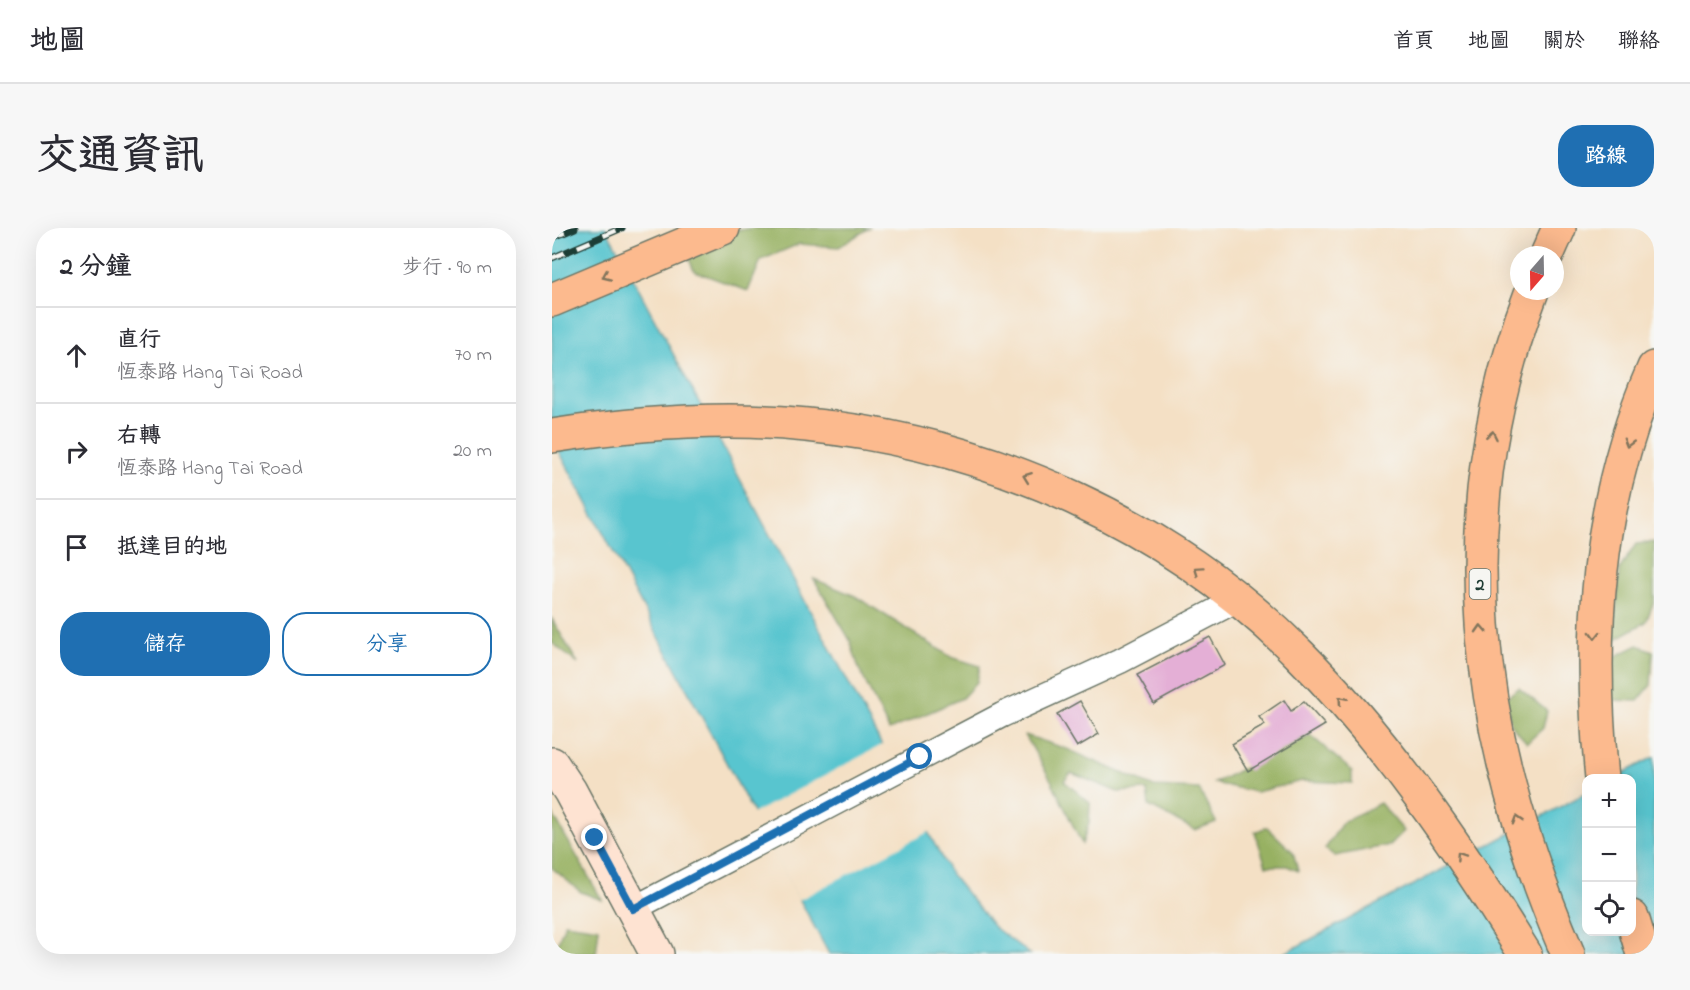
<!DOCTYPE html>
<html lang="zh-TW">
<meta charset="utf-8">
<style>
body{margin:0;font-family:"Indie Flower","LXGW WenKai TC",sans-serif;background:#f7f7f7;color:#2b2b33}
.controls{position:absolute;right:18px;bottom:18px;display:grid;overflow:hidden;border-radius:12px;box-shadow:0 6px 24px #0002}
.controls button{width:54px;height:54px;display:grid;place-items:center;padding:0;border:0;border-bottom:2px solid #e1e1e2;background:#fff;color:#2b2b33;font:30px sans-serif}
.compass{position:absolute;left:958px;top:18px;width:54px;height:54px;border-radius:50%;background:#fff;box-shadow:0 6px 24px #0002;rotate:200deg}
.stop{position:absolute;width:18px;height:18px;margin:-14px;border:4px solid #1f6fb2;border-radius:50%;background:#fff}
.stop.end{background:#1f6fb2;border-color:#fff;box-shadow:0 2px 6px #0008}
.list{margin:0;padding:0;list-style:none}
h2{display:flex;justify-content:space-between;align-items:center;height:78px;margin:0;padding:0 24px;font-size:26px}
h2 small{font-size:20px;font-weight:400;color:#7c7c81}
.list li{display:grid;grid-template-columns:39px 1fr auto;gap:18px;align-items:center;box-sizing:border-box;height:96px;padding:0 24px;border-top:2px solid #e1e1e2}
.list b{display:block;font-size:22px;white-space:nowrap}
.list p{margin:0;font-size:20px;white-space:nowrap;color:#7c7c81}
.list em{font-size:20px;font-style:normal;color:#7c7c81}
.actions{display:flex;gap:12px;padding:18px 24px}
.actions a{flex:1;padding:14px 0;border:2px solid #1f6fb2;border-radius:24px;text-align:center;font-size:21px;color:#1f6fb2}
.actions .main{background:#1f6fb2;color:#fff}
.icon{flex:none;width:33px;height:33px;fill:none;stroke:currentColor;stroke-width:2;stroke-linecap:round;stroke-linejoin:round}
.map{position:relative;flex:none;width:1102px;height:726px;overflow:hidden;border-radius:24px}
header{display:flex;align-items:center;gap:36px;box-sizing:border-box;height:84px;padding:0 30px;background:#fff;border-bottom:2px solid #e1e1e2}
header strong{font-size:28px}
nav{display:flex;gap:33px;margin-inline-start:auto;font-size:21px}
.intro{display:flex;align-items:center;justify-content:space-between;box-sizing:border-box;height:144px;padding:0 36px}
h1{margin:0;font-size:42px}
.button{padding:15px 27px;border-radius:24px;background:#1f6fb2;color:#fff;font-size:21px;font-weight:700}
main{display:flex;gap:36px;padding:0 36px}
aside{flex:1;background:#fff;border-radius:24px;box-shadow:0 6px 24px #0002}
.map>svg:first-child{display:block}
.forest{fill:#97b162;stroke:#5b774b;stroke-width:1.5}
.water{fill:#58c5cf;stroke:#3c8182;stroke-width:1.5}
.pier{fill:#f4e0c5}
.building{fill:#e4afd6}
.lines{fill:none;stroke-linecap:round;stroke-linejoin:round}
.street-casing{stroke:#6a7667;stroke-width:27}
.secondary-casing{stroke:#6a7667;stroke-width:36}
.highway-casing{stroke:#6a7667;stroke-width:36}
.street{stroke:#fff;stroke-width:24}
.secondary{stroke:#fee3d2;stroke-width:33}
.highway{stroke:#fcba8e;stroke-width:33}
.rail-casing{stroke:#1f3d34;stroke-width:7}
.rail{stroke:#f6f6f2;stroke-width:4.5;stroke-dasharray:14;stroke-linecap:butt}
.oneway{stroke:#82755c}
.route{stroke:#1f6fb2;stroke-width:8}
.labels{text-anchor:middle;stroke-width:4.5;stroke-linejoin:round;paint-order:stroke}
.shield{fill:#f6f6f2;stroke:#60746d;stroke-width:1.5}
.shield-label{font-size:18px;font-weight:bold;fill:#1f3d34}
</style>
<header>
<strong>地圖</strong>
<nav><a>首頁</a><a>地圖</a><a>關於</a><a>聯絡</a></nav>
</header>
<div class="intro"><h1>交通資訊</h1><a class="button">路線</a></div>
<main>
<aside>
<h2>2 分鐘<small>步行 · 90 m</small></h2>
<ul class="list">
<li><svg class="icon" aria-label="ahead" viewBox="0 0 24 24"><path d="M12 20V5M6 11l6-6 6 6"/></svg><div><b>直行</b><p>恆泰路 Hang Tai Road</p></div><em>70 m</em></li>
<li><svg class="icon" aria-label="right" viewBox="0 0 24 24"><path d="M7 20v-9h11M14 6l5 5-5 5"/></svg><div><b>右轉</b><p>恆泰路 Hang Tai Road</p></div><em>20 m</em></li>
<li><svg class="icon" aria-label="arrive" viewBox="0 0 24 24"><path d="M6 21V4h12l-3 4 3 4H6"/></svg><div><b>抵達目的地</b></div></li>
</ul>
<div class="actions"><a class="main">儲存</a><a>分享</a></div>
</aside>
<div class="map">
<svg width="1102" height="726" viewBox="0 0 1102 726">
<rect width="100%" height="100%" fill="#f6f6f2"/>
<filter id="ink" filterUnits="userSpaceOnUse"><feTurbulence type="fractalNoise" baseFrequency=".0167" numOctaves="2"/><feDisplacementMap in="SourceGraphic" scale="12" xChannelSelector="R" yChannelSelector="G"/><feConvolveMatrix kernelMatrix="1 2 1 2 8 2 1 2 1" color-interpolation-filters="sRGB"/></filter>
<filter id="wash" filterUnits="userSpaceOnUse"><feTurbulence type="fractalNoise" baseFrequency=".008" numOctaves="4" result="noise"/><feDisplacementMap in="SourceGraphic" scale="24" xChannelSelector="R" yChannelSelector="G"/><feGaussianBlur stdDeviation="1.35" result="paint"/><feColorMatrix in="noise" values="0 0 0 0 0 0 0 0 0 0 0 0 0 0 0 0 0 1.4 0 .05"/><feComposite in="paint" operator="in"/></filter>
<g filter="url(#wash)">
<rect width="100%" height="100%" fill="#f4e0c5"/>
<g class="forest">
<path d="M202 0H317L287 19 247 16 209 32 196 63 142 43 137 31 180 3Z"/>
<path d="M1102 314V373L1094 394 1062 412 1067 342 1084 316Z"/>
<path d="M262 351 303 368 399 429 428 438 425 454 410 470 337 502 307 441 298 412Z"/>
<path d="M0 391 26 436 0 415Z"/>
<path d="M1086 417 1101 423 1099 457 1086 473 1059 472 1054 433Z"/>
<path d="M967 460 995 483 991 500 975 515 959 497 953 470Z"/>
<path d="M473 507 515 521 602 559 647 561 664 594 643 602 597 578 595 562 566 564 519 545 512 553 538 575 537 595 530 616 499 552Z"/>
<path d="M758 507 800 543V555L750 553 704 564 662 555Z"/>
<path d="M828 575 852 603 838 617 783 628 773 621 790 595Z"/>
<path d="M0 585 50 672 29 664 0 640Z"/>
<path d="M715 599 741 624 746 643 735 638H714L703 604Z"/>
<path d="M13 695 47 700 44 726H6L3 722Z"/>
</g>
<g class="water">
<path d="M0 0H54L398 645 442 699 478 726H277L0 210Z"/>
<path d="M1102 529V726H731L1034 565V704H1080V550H1062Z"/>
</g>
<path class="pier" d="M332 516 378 603 247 672 200 586Z"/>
<g id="blocks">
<g class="building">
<path d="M658 409 673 437 602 476 585 447Z"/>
<path d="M732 472 739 483 752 474 773 497 696 543 680 516 713 497 707 489Z"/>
<path d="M528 473 547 506 525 519 505 486Z"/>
</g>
</g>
</g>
<g filter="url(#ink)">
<use href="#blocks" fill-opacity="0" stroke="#6a7667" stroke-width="1.5"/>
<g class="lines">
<g class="street-casing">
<path id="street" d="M81 681 450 487 568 433 673 378"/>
</g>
<g class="secondary-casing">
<path id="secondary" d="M0 536 18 563 105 726"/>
</g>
<g class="highway-casing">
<g id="highway">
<path d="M995 27 1007 0"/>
<path d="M980 63C893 290 922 507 1016 726"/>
<path d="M0 72 171 0"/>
<path d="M0 208C84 195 171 188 255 197 438 215 618 296 748 427 836 515 907 620 973 726"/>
<path d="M1050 550C1036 409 1044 272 1102 140"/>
<path d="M1080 689 1091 726"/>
</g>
</g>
<use href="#street" class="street"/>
<use href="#secondary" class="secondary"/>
<use href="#highway" class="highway"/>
<g class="rail-casing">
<g id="rail">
<path d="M0 10 23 0"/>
<path d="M0 30 70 0"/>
</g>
</g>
<use href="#rail" class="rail"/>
</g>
<defs><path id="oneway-chevron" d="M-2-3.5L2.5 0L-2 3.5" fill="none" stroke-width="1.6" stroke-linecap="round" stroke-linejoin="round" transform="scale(1.5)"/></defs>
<g class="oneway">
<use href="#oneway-chevron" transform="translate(54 48) rotate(157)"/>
<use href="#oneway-chevron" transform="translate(940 207) rotate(-79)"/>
<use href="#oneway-chevron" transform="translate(1076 215) rotate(106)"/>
<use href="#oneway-chevron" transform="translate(475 249) rotate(-159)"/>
<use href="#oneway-chevron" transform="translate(646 342) rotate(-145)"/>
<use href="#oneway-chevron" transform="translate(929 401) rotate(-93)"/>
<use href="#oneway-chevron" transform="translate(1043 407) rotate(91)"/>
<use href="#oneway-chevron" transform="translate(790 472) rotate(-131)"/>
<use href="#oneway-chevron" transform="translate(965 592) rotate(-107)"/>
<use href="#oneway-chevron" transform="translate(908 628) rotate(-124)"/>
</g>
</g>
<g class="lines" filter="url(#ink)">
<path class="route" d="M43 610 81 681 368 529"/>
</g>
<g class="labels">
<rect class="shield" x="917.5" y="341" width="21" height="30" rx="4.5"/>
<g class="shield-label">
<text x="928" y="362">2</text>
</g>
</g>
</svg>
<div class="controls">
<button>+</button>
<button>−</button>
<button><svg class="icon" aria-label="locate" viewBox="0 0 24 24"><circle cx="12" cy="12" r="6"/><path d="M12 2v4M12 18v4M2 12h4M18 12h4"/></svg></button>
</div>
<svg class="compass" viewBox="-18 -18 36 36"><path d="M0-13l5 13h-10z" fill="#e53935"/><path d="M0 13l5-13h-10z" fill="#7c7c81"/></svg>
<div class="stop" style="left:368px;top:529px"></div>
<div class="stop end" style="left:43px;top:610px"></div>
</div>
</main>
